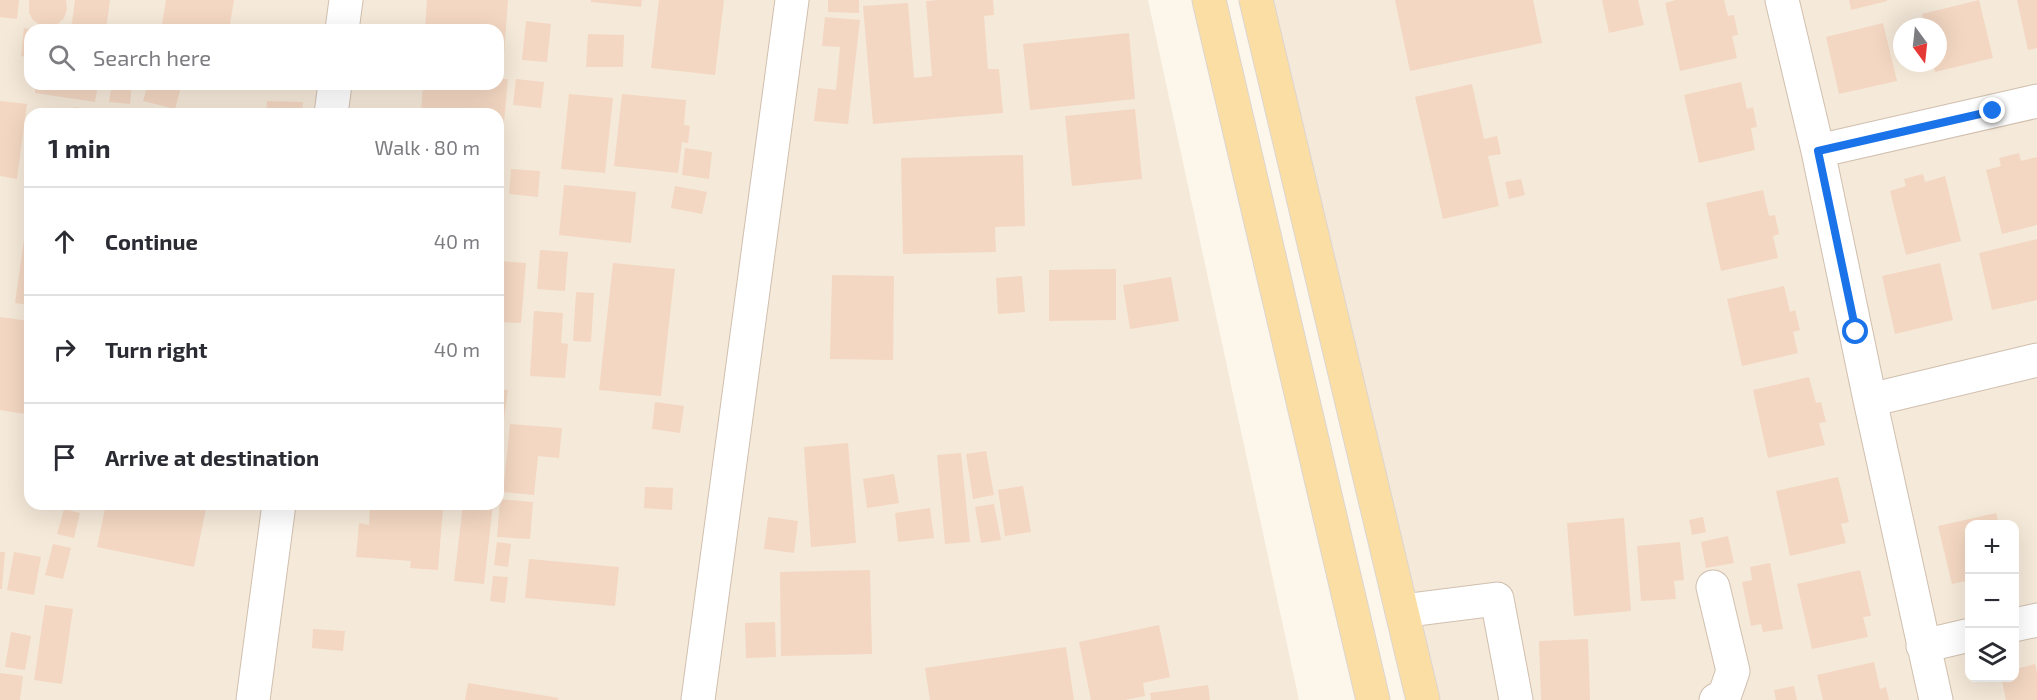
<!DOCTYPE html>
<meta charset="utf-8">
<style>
body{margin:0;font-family:"Exo 2",sans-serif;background:#f7f7f7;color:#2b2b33}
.controls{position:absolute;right:18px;bottom:18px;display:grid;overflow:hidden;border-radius:12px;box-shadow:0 6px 24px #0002}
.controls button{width:54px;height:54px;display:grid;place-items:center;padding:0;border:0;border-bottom:2px solid #e1e1e2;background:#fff;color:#2b2b33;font:30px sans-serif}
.compass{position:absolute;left:1893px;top:18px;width:54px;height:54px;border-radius:50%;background:#fff;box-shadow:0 6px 24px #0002;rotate:165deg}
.stop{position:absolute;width:18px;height:18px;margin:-14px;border:4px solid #1a73e8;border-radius:50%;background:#fff}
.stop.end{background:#1a73e8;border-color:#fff;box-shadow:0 2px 6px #0008}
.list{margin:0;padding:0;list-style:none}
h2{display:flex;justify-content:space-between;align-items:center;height:78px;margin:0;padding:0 24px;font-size:26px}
h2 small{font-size:20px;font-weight:400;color:#7c7c81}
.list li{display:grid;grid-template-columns:39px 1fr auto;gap:18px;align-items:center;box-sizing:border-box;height:108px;padding:0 24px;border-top:2px solid #e1e1e2}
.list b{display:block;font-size:22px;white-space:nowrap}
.list em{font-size:20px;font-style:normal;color:#7c7c81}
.icon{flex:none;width:33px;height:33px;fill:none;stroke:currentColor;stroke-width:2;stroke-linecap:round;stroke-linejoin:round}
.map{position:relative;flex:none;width:2037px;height:700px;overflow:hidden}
.search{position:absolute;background:#fff;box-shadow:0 6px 24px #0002;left:24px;top:24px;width:480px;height:66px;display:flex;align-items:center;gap:15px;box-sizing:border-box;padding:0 21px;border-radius:18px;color:#7c7c81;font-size:22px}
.panel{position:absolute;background:#fff;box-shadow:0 6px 24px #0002;left:24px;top:108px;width:480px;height:402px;border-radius:18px}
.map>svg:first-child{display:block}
.residential{fill:#f5e9d9;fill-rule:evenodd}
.building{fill:#f3d7c2}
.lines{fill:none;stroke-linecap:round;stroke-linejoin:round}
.minor-casing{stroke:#d0bfaf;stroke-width:35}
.primary-casing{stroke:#dcd5d1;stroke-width:35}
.minor{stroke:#fff;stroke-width:33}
.primary{stroke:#fbdea4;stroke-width:33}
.route{stroke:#1a73e8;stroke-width:8}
</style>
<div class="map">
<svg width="2037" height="700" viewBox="0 0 2037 700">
<rect width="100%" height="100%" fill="#fdf7eb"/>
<!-- residential -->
<path class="residential" d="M0 0H1148L1299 700H0ZM30 30H498V84H30ZM30 114H498V504H30Z
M1249 0H2037V700H1408ZM1902 27H1938V63H1902ZM1970 524H2014V678H1970Z"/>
<!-- building -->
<path class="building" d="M0 0H19L17 19 0 17Z
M29 0H66L67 9 64 18 58 24 49 27 41 26 33 20 29 13Z
M75 0H110L106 30H71Z
M166 0H234L229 30H161Z
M427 0H508L503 68 498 67V30H425Z
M591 0H642L641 7 591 2Z
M659 0H724L715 75 651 68Z
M828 0H859V13L828 12Z
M940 0H993L994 15 984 16 988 69H999L1003 113 873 124 863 6 908 3 914 78 932 76 926 1Z
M1395 0H1533L1542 43 1410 71Z
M1602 0H1638L1644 25 1609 33Z
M1676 0H1724L1728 16 1734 15 1738 35 1732 36 1737 58 1680 71 1665 3Z
M1849 0H1887V1L1851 10Z
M1979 0 1993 58 1935 72 1933 63H1938V27H1925L1922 14Z
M2017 0H2037V48L2028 50Z
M825 17 860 20 848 124 814 121 818 88 836 90 840 47 822 46Z
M526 21 551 24 547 62 522 60Z
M1883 23 1897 81 1839 94 1826 37Z
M24 28 30 29V58L21 56Z
M1129 33 1135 99 1030 110 1023 44Z
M588 34 624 35 623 67H586Z
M498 79H508L502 144 498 143V114H421L423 84H498Z
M516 79 544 82 541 108 513 105Z
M1741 82 1747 109 1753 107 1757 127 1751 128 1755 150 1699 163 1684 95Z
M36 84H98L95 102 35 93Z
M112 84H132L130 104 109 102Z
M148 84H182L175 109 143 101Z
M1472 84 1484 139 1497 136 1501 154 1488 156 1499 206 1443 219 1415 97Z
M569 94 613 98 605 173 561 169Z
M622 94 686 100 684 125 690 126 688 143 682 142 678 173 614 166Z
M0 101 27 104 17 179 0 176Z
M267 101 303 102 302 114H266Z
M74 107 100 110 99 114H73Z
M1135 109 1142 179 1072 186 1065 116Z
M685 148 712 152 709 179 682 175Z
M2019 153 2021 161 2037 157V225L2002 234 1986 170 2001 166 1999 158Z
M1023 155 1025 226 995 227 996 252 903 254 901 158Z
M511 169 540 171 538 197 509 194Z
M498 174H502L500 208H498Z
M1923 174 1925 182 1945 176 1961 241 1906 255 1890 191 1906 186 1904 179Z
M1521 179 1525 195 1509 199 1505 182Z
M564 185 636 192 631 243 559 235Z
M675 186 707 192 702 214 671 208Z
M1763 190 1769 216 1775 215 1779 234 1773 236 1778 258 1721 271 1706 203Z
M27 218 30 219V305L15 303Z
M2037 239V300L1992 310 1979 253Z
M540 250 568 252 565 291 537 289Z
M498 261 526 263 521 323 498 322Z
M613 263 675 269 661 396 599 390Z
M1940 263 1953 320 1895 334 1882 276Z
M1116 269V320L1049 321V270Z
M832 275 894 276 893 360 830 359Z
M1022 276 1025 312 998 314 996 278Z
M1171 277 1179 321 1130 329 1123 285Z
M1784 286 1790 312 1795 310 1800 330 1793 332 1798 353 1742 366 1727 299Z
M576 292 594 293 591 342 573 341Z
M534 311 563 313 561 343 568 344 565 378 530 376Z
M0 317 30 321V378L25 414 0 410Z
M1809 377 1816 403 1821 402 1826 422 1819 423 1825 445 1768 458 1753 390Z
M498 389 508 390 504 419 498 418Z
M655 402 684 406 680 433 652 429Z
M510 424 562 428 559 458 538 456 534 495 503 492Z
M848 443 856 543 811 547 804 447Z
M986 451 994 495 973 499 966 454Z
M961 453 970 542 945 544 937 455Z
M894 474 899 503 867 508 863 479Z
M1838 477 1849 522 1841 524 1846 543 1790 556 1776 491Z
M1023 486 1031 532 1005 536 998 490Z
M645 487 673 488 672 510 644 508Z
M500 499 533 502 530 539 497 537Z
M106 504H207L194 567 97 547Z
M370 504H437L436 507 443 508 438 570 410 568 411 561 356 557 359 523 369 525Z
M463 504H493L484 584 454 581Z
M994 504 1001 540 981 543 975 507Z
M930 508 934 538 898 542 895 513Z
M64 509 80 513 74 538 57 534Z
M1996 513 1999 524H1970V580L1952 584 1938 526Z
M768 517 798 521 794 553 764 549Z
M1703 517 1706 532 1692 535 1689 520Z
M1624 518 1631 611 1574 616 1567 523Z
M1728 536 1734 563 1706 568 1701 542Z
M497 542 511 544 508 567 494 565Z
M1680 542 1684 580 1674 581 1676 599 1641 601 1637 546Z
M53 544 71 548 63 579 45 575Z
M0 552H5L2 589H0Z
M14 552 41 557 34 595 7 590Z
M529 559 619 567 615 606 525 598Z
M1770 563 1783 629 1763 632 1761 624 1751 626 1742 582 1752 580 1750 567Z
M870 570 872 654 781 656 780 572Z
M1860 570 1871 616 1863 617 1868 637 1812 649 1797 584Z
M493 576 508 577 505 603 490 601Z
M45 605 73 609 62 684 34 680Z
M775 622 776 657 746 658 745 623Z
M1159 625 1170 677 1143 683 1145 696 1125 700H1091L1079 642Z
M313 629 345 631 343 651 312 648Z
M11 632 31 636 25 670 5 667Z
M1588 639 1590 700H1541L1539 641Z
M1066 647 1074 700H930L925 668Z
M1874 662 1880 689 1886 687 1889 700H1823L1817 675Z
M2035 664 2037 672V700H2006L2002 681 2018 677 2016 669Z
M0 673 23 676 20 700H0Z
M468 683 559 698 558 700H465Z
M1208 685 1210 700H1151L1150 693Z
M1794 686 1797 700H1776L1774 690Z"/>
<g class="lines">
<defs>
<path id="minor" d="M1782 0 1818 151 1870 400 1936 700
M342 30 346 0
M331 114 335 84
M1818 151 2037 101
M1870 400 2037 360
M1713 587 1733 671 1724 697 1716 700
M1402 611 1497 599 1516 700
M2014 625 2037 620
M1923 646 1970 635
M253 700 279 504
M698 700 792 0"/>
<path id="primary" d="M1209 0 1373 700
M1256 0 1423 700"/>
</defs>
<!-- minor casing -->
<use href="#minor" class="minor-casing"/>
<!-- primary casing -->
<use href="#primary" class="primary-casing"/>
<!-- minor -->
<use href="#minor" class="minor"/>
<!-- primary -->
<use href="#primary" class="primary"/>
</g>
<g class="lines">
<!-- route -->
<path class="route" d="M1856 332 1818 151 1993 111"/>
</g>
</svg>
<div class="controls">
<button>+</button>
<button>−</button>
<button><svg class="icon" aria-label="layers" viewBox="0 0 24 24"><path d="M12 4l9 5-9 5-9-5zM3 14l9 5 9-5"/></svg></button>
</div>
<svg class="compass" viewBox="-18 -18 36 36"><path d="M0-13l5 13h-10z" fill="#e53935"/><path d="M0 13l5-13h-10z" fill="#7c7c81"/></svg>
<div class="stop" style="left:1856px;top:332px"></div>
<div class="stop end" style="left:1993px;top:111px"></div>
<div class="search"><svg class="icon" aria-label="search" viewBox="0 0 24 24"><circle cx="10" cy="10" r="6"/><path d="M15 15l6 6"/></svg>Search here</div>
<section class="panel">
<h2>1 min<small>Walk · 80 m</small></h2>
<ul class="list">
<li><svg class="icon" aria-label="ahead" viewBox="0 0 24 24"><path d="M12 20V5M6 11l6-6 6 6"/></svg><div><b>Continue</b></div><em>40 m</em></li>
<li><svg class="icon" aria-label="right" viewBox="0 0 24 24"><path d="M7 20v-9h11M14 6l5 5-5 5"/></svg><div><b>Turn right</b></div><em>40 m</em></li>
<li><svg class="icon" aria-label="arrive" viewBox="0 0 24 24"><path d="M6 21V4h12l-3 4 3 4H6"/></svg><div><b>Arrive at destination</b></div></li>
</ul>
</section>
</div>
